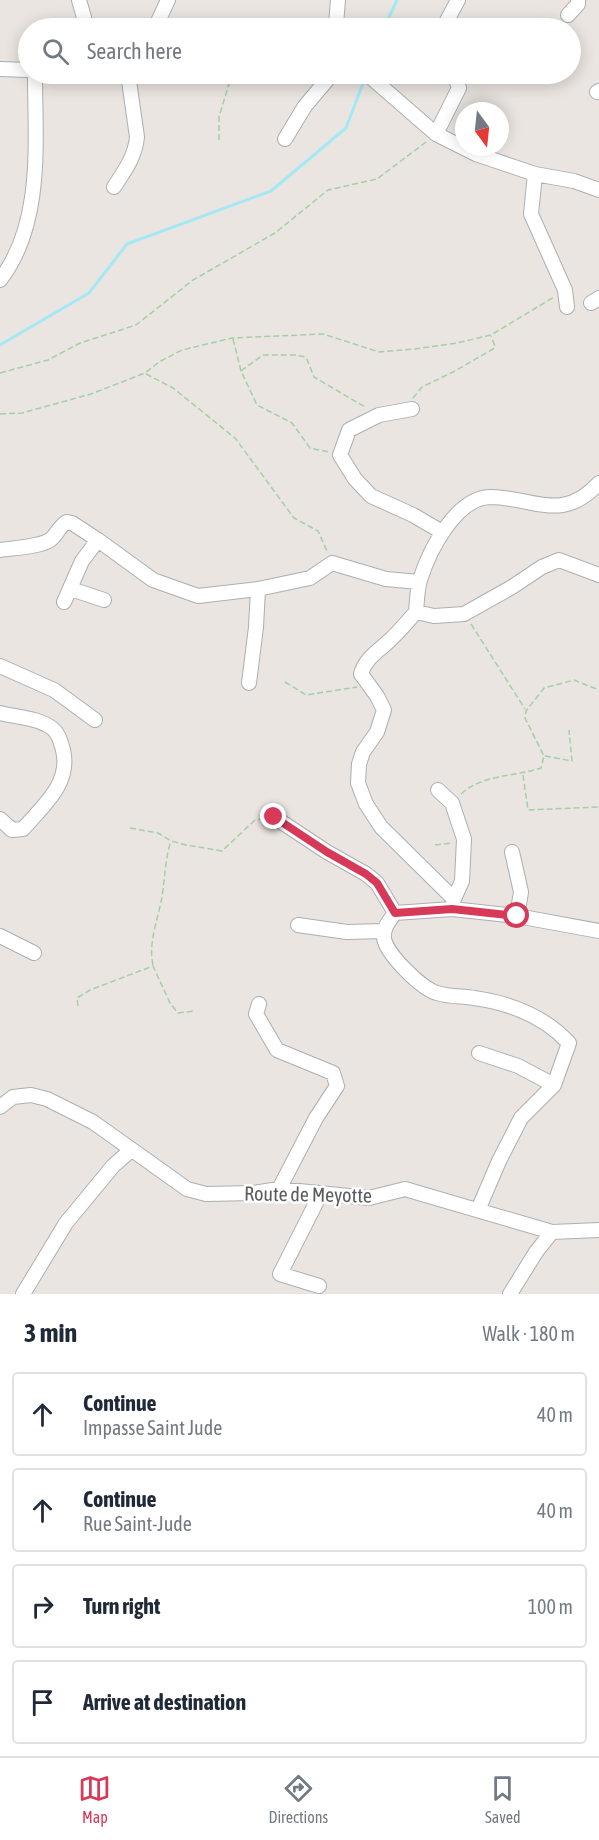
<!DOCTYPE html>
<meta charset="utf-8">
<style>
body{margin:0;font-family:"Asap Condensed",sans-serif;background:#f2f2f3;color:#1f2937}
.compass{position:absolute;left:455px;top:102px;width:54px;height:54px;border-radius:50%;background:#fff;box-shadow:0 3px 15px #0003;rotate:165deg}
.stop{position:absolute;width:18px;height:18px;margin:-14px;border:4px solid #d63a58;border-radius:50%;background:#fff}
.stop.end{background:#d63a58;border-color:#fff;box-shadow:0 2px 6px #0008}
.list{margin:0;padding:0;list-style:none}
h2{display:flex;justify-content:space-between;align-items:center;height:78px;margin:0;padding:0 24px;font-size:26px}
h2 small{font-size:20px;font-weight:400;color:#747a83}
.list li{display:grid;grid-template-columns:39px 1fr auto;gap:18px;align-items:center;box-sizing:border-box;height:84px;margin:0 12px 12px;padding:0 12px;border:2px solid #e0e1e3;border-radius:6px}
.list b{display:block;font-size:22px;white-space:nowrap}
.list p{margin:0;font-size:20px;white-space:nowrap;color:#747a83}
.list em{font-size:20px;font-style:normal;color:#747a83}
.icon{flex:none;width:33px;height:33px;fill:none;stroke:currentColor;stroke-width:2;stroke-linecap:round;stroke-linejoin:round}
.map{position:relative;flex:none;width:599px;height:1294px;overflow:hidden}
.search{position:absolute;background:#fff;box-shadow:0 3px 15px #0003;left:18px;right:18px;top:18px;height:66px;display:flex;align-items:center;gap:15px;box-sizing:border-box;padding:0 21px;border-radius:33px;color:#747a83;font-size:22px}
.sheet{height:462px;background:#fff}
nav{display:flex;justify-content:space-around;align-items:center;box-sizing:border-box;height:84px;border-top:2px solid #e0e1e3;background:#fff;font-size:16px;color:#747a83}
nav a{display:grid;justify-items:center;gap:3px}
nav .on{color:#d63a58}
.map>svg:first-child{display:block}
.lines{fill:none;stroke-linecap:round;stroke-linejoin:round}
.stream{stroke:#a5e8f5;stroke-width:3}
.minor-casing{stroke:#acafb1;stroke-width:16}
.path{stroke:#a3d0a3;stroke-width:1.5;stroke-dasharray:6 3;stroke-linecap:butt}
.minor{stroke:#fff;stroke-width:14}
.route{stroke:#d63a58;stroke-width:8}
.labels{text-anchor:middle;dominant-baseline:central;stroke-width:5;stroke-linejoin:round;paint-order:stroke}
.street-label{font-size:20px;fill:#595d5f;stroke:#fff}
</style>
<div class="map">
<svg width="599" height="1294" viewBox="0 0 599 1294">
<rect width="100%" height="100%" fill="#eae5e0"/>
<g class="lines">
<!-- stream -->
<path class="stream" d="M384 28 397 0
M0 345 89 293 127 244 271 191 346 128 365 78"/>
<defs>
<path id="minor" d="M79 0 87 28
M338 0 336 24 339 28
M568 15 578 4V0
M155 28 168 0
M443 28 458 0
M0 69 28 70
M367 74 436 134 476 154 535 174 574 181 599 190
M597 92 599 91
M436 134 459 88 454 74
M285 139 305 106 332 74
M535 174 531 214 565 290 567 307
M114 187C125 170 135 157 137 137L128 74
M0 280C44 223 35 141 35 74
M591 303 599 298
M412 409 379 415 349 430 340 455 355 479 371 496 413 515 442 532
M0 550C13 548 39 547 50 540 57 535 59 526 67 522L72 523 98 540 153 580 198 596 258 589
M71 589 104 600
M64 602 82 561 98 540
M416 612C417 602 417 590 420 580 429 551 456 497 491 497 536 498 562 523 599 483
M0 666 54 690 95 720
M249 683 256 627 258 589 310 578 332 563 386 579 419 582
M0 713C16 717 40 718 53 729 59 734 61 743 63 750 71 783 44 805 23 829L12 830 0 819
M438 790 452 803 464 839 462 881 454 899
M274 817 327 852 366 874 377 883 395 913
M512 852 521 892 517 916
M452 909 517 916 599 931
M298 925 347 932 384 931
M0 936 34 953
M259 1004 256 1014 277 1050 333 1073 337 1086 316 1118 279 1189
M479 1053 518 1066 554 1085
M0 1107 13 1097 31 1095 47 1099 93 1122 187 1189 206 1194 253 1193 279 1189 369 1198 405 1189 552 1232 599 1230
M478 1210 499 1161 521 1118 554 1085 569 1043C544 1016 510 1003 474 998 463 996 449 997 437 993 422 989 386 954 384 938 383 928 389 921 395 913L452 909 454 899 381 827 366 804 358 783 359 764 363 752 377 732 384 710 377 696 361 674C365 659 377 652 389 641 399 632 407 622 416 612L434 616 464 614 512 587 542 567 559 560 599 575
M319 1286 280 1274 321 1193
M23 1294 66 1223 113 1166 131 1150
M510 1294 536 1252 552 1232"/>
</defs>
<!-- minor casing -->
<use href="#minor" class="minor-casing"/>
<!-- path -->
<path class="path" d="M219 140V117L232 74
M233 339 241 371 257 405 292 423 310 448 329 452
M241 371 263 355H295L306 357 314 377 365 407
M0 373 48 360 80 343 136 325 193 280 275 233 328 190 377 179 426 142
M146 374 173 388 235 438 294 518 318 531 327 551
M413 398 422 387 453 372 493 349 495 346 491 336
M0 414 22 413 91 394 145 373 159 362 182 350 232 338 323 334 379 352 415 349 457 343 491 335 554 297
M471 624 525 709
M285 682 306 695 357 687
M545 756 572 761 569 730
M523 775 528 810 599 807
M461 794C483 774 514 777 541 768L544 756 525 718 526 711 544 688 574 680 599 690
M130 828 158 833 171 841 186 845 222 851 255 820 263 819
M435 845 452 843
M153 965C148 943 158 919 162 897 165 878 165 859 171 841
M78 1006 77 998 90 990 153 966 170 1003 178 1013 195 1011"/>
<!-- minor -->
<use href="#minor" class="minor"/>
</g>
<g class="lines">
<!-- route -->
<path class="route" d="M274 817 327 852 366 874 377 883 395 913 452 909 517 916"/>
</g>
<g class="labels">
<!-- street labels -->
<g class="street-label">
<text transform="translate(308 1194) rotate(1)">Route de Meyotte</text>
</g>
</g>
</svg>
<svg class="compass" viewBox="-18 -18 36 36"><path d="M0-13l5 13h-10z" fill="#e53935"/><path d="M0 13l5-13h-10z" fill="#747a83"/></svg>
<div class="stop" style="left:517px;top:916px"></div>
<div class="stop end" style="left:274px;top:817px"></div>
<div class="search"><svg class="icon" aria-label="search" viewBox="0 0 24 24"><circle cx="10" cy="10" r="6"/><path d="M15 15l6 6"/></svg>Search here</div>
</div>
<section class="sheet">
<h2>3 min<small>Walk · 180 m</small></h2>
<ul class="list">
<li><svg class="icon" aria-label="ahead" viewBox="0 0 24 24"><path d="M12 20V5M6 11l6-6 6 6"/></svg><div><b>Continue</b><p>Impasse Saint Jude</p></div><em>40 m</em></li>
<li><svg class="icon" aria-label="ahead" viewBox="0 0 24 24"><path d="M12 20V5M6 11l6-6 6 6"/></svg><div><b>Continue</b><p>Rue Saint-Jude</p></div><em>40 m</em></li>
<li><svg class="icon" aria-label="right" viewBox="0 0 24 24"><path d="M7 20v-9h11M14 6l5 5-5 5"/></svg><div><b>Turn right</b></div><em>100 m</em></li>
<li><svg class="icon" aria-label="arrive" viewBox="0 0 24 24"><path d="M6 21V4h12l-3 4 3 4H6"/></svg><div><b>Arrive at destination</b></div></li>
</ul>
</section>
<nav>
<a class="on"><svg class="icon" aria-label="map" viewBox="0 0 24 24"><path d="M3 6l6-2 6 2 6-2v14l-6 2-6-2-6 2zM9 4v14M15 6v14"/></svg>Map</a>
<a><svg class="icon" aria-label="directions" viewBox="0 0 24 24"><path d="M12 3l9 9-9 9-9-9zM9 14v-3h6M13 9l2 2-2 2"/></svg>Directions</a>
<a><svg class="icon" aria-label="saved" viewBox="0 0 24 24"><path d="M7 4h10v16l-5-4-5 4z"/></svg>Saved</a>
</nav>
